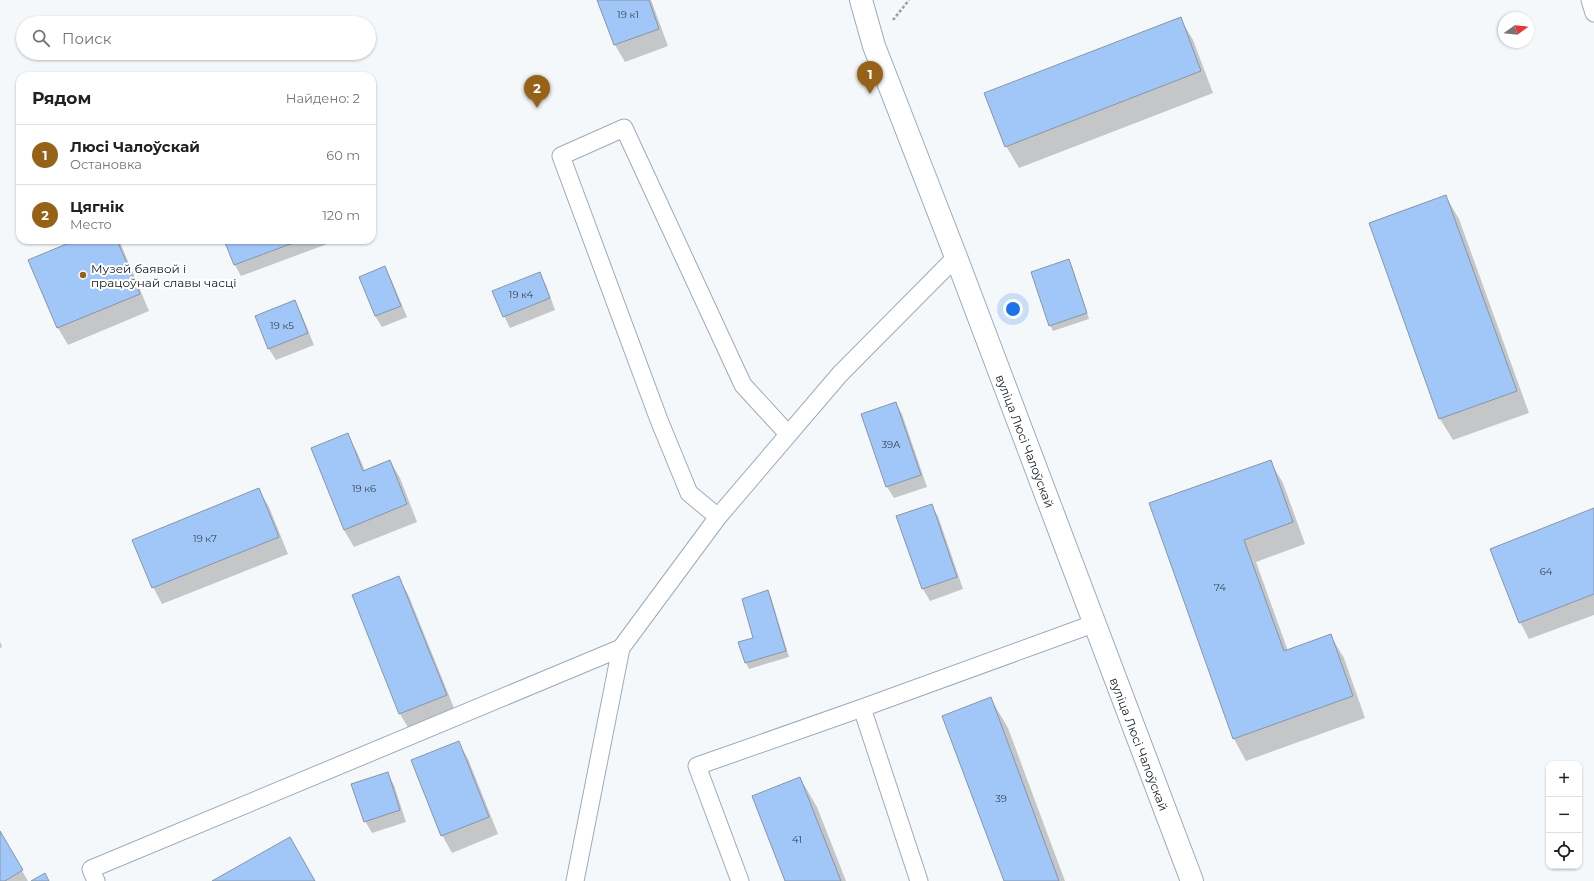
<!DOCTYPE html>
<html lang="ru">
<meta charset="utf-8">
<style>
body{margin:0;font-family:Montserrat,sans-serif;background:#f6f6f6;color:#202124}
.controls{position:absolute;right:12px;bottom:12px;display:grid;overflow:hidden;border-radius:8px;box-shadow:0 1px 3px #0004}
.controls button{width:36px;height:36px;display:grid;place-items:center;padding:0;border:0;border-bottom:1px solid #e0e0e0;background:#fff;color:#202124;font:20px sans-serif}
.compass{position:absolute;left:1498px;top:12px;width:36px;height:36px;border-radius:50%;background:#fff;box-shadow:0 1px 3px #0004;rotate:75deg}
.you{position:absolute;left:1013px;top:309px;width:14px;height:14px;margin:-10px;border:3px solid #fff;border-radius:50%;background:#1a73e8;box-shadow:0 0 0 6px #1a73e833}
.badge{display:grid;place-items:center;width:26px;height:26px;border-radius:50%;background:#966217;color:#fff;font-size:13px;font-weight:700}
.pin{position:absolute;translate:-50% -33px;filter:drop-shadow(0 1px 2px #0008)}
.pin::after{content:'';position:absolute;top:21px;width:14px;height:12px;background:inherit;clip-path:polygon(0 0,100% 0,50% 100%)}
.list{margin:0;padding:0;list-style:none}
h2{display:flex;justify-content:space-between;align-items:center;height:52px;margin:0;padding:0 16px;font-size:17px}
h2 small{font-size:13px;font-weight:400;color:#757577}
.list li{display:grid;grid-template-columns:26px 1fr auto;gap:12px;align-items:center;box-sizing:border-box;height:60px;padding:0 16px;border-top:1px solid #e0e0e0}
.list b{display:block;font-size:15px;white-space:nowrap}
.list p{margin:0;font-size:13px;white-space:nowrap;color:#757577}
.list em{font-size:13px;font-style:normal;color:#757577}
.icon{flex:none;width:22px;height:22px;fill:none;stroke:currentColor;stroke-width:2;stroke-linecap:round;stroke-linejoin:round}
.map{position:relative;flex:none;width:1594px;height:881px;overflow:hidden}
.search{position:absolute;background:#fff;box-shadow:0 1px 3px #0004;left:16px;top:16px;width:360px;height:44px;display:flex;align-items:center;gap:10px;box-sizing:border-box;padding:0 14px;border-radius:22px;color:#757577;font-size:15px}
.panel{position:absolute;background:#fff;box-shadow:0 1px 3px #0004;left:16px;top:72px;width:360px;height:172px;border-radius:12px}
.map>svg:first-child{display:block}
.shadow{fill:#0003}
.building{fill:#a0c7f8;stroke:#8895a6}
.lines{fill:none;stroke-linecap:round;stroke-linejoin:round}
.service-casing{stroke:#9caabb;stroke-width:19}
.tertiary-casing{stroke:#9caabb;stroke-width:24}
.path{stroke:#9b9fa3;stroke-width:2.5;stroke-dasharray:3 2;stroke-linecap:butt}
.service{stroke:#fff;stroke-width:17}
.tertiary{stroke:#fff;stroke-width:22}
.poi-dot{fill:#966217;stroke:#fff;stroke-width:1.5}
.labels{text-anchor:middle;dominant-baseline:central;stroke-width:4;stroke-linejoin:round;paint-order:stroke}
.number-label{font-size:10px;fill:#364454}
.poi-label{font-size:12px;fill:#12181e;stroke:#fff;text-anchor:start}
.street-label{font-size:12px;fill:#12181e;stroke:#fff}
</style>
<div class="map">
<svg width="1594" height="881" viewBox="0 0 1594 881">
<rect width="100%" height="100%" fill="#f5f8fb"/>
<!-- shadow -->
<path class="shadow" d="M598 0H651L668 46 625 62 615 45Z
M1180 18 1193 40 1213 93 1019 168 1006 146Z
M1446 197 1459 219 1529 413 1453 440 1440 419Z
M79 240H119L149 311 68 345 58 328 30 260Z
M225 240H338L241 276 235 265Z
M1068 261 1072 266 1089 319 1053 331 1050 325Z
M385 268 391 279 407 317 382 327 375 316Z
M539 273 546 285 555 310 510 328 504 316Z
M295 302 301 313 314 345 276 360 269 349 256 317Z
M896 403 902 414 927 487 894 498 887 487 862 414Z
M347 434 357 452 365 471 390 461 400 478 417 522 354 547 344 530Z
M1270 461 1283 483 1305 544 1256 562 1288 651 1331 636 1344 658 1365 718 1246 761 1234 739 1150 504Z
M259 490 269 507 288 554 162 604 153 587Z
M931 505 938 516 963 589 930 601 923 589 898 516Z
M1594 509V615L1529 639 1520 622Z
M398 577 408 594 456 713 410 731 400 714 353 595Z
M768 592 771 597 789 657 749 669 746 663 740 643 754 638Z
M0 641 2 647 0 648Z
M991 699 1008 728 1065 881H1005Z
M458 742 468 759 498 834 452 853 442 835Z
M387 773 394 785 406 822 372 833 365 821Z
M800 778 817 807 846 881H786Z
M0 833 28 881H0Z"/>
<!-- building -->
<path class="building" d="M597 0H649L659 29 614 45Z
M1181 17 1201 71 1005 147 984 93Z
M1446 195 1517 391 1439 419 1369 223Z
M76 240H117L140 294 57 328 28 260Z
M224 240H301L234 265Z
M1069 259 1087 313 1049 326 1031 272Z
M385 266 401 306 375 316 359 277Z
M540 272 550 298 503 317 492 291Z
M295 300 308 333 268 349 255 316Z
M896 402 921 475 886 487 861 414Z
M348 433 363 471 390 460 407 504 344 530 311 448Z
M1271 460 1293 522 1244 540 1284 651 1331 634 1353 696 1233 739 1149 503Z
M259 488 279 537 152 588 132 540Z
M932 504 957 577 922 589 896 516Z
M1594 508V594L1519 623 1490 549Z
M399 576 447 695 399 714 352 595Z
M768 590 786 651 745 663 738 642 753 638 742 599Z
M991 697 1059 881H1004L942 716Z
M459 741 489 817 441 836 411 760Z
M388 772 400 810 364 822 351 784Z
M800 777 841 881H785L752 796Z
M0 831 23 870 5 881H0Z
M290 837 315 881H212Z
M45 873 49 881H31Z"/>
<g class="lines">
<defs>
<path id="service" d="M1590 0 1594 13
M718 517 689 493 659 420 561 156 624 128 743 385 788 434
M862 708 919 881
M96 881 91 869 621 648
M575 881 621 648 718 517 840 374 956 257
M740 881 697 766 862 708 1093 624"/>
<path id="tertiary" d="M861 0 874 46 956 257 1192 881"/>
</defs>
<!-- service casing -->
<use href="#service" class="service-casing"/>
<!-- tertiary casing -->
<use href="#tertiary" class="tertiary-casing"/>
<!-- path -->
<path class="path" d="M893 20 909 0"/>
<!-- service -->
<use href="#service" class="service"/>
<!-- tertiary -->
<use href="#tertiary" class="tertiary"/>
</g>
<!-- markers -->
<circle class="poi-dot" cx="83" cy="275" r="4"/>
<g class="labels">
<!-- number labels -->
<g class="number-label">
<text x="628" y="14">19 к1</text>
<text x="521" y="294">19 к4</text>
<text x="282" y="325">19 к5</text>
<text x="891" y="444">39А</text>
<text x="364" y="488">19 к6</text>
<text x="205" y="538">19 к7</text>
<text x="1546" y="571">64</text>
<text x="1220" y="587">74</text>
<text x="1001" y="798">39</text>
<text x="797" y="839">41</text>
</g>
<!-- poi labels -->
<g class="poi-label">
<text x="91" y="268">Музей баявой і<tspan x="91" dy="14">працоўнай славы часці</tspan></text>
</g>
<!-- street labels -->
<g class="street-label">
<text transform="translate(1025 441) rotate(69)">вуліца Люсі Чалоўскай</text>
<text transform="translate(1139 744) rotate(69)">вуліца Люсі Чалоўскай</text>
</g>
</g>
</svg>
<div class="controls">
<button>+</button>
<button>−</button>
<button><svg class="icon" aria-label="locate" viewBox="0 0 24 24"><circle cx="12" cy="12" r="6"/><path d="M12 2v4M12 18v4M2 12h4M18 12h4"/></svg></button>
</div>
<svg class="compass" viewBox="-18 -18 36 36"><path d="M0-13l5 13h-10z" fill="#e53935"/><path d="M0 13l5-13h-10z" fill="#757577"/></svg>
<div class="you"></div>
<div class="pin badge" style="left:870px;top:94px">1</div>
<div class="pin badge" style="left:537px;top:108px">2</div>
<div class="search"><svg class="icon" aria-label="search" viewBox="0 0 24 24"><circle cx="10" cy="10" r="6"/><path d="M15 15l6 6"/></svg>Поиск</div>
<section class="panel">
<h2>Рядом<small>Найдено: 2</small></h2>
<ul class="list">
<li><span class="badge">1</span><div><b>Люсі Чалоўскай</b><p>Остановка</p></div><em>60 m</em></li>
<li><span class="badge">2</span><div><b>Цягнік</b><p>Место</p></div><em>120 m</em></li>
</ul>
</section>
</div>
